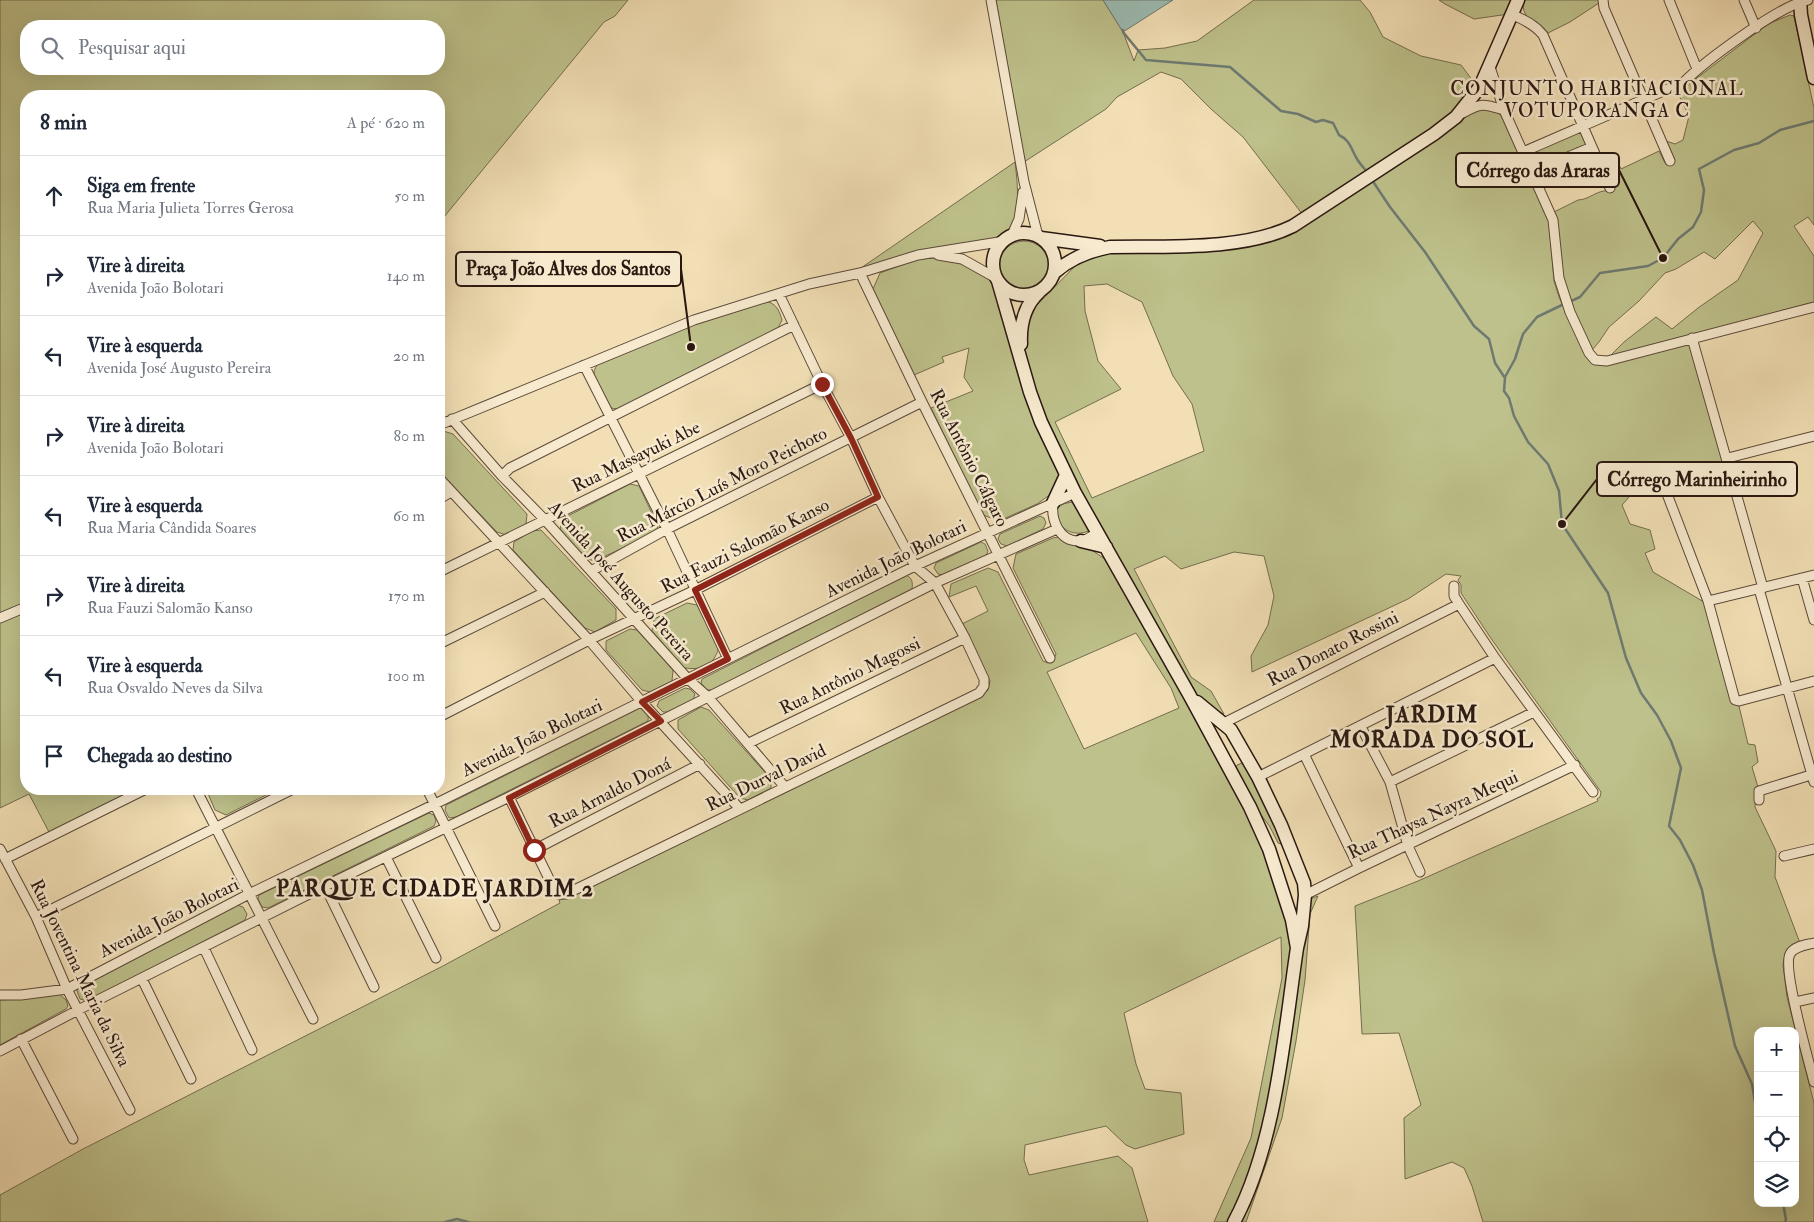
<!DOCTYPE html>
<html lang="pt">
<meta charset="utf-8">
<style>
body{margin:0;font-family:"IM FELL Double Pica",serif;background:#f6f6f7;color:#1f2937}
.controls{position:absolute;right:15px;bottom:15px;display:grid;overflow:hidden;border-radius:10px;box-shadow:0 5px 20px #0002}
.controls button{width:45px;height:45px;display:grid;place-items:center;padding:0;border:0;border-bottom:1px solid #e0e1e3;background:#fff;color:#1f2937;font:25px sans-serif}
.stop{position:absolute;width:15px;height:15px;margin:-11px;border:4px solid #8f2418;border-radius:50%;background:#fff}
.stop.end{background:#8f2418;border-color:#fff;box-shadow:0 1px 5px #0008}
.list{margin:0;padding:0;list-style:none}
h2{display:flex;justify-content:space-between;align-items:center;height:65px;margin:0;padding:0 20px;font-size:21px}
h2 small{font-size:16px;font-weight:400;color:#747a83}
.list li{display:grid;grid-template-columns:32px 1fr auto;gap:15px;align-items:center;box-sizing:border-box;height:80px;padding:0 20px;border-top:1px solid #e0e1e3}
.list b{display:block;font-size:19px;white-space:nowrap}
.list p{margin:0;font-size:16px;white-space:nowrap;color:#747a83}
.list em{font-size:16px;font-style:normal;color:#747a83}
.icon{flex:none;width:28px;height:28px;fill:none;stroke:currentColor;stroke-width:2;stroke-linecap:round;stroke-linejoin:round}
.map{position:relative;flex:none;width:1814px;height:1222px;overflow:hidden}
.search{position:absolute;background:#fff;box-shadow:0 5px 20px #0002;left:20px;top:20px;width:425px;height:55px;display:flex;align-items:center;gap:12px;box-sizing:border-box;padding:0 18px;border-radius:20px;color:#747a83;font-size:19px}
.panel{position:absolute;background:#fff;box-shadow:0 5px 20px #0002;left:20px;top:90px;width:425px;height:705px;border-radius:20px}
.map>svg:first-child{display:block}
.green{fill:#bec18b;stroke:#746c4e;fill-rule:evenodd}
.water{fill:#9cbcb2;stroke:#6e7a71}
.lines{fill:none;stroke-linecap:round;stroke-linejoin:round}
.stream{stroke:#6e7a71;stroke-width:2.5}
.minor-casing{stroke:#5b4939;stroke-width:11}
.secondary-casing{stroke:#291710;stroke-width:15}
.minor{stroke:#f7eacf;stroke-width:9}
.secondary{stroke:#f7eacf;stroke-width:12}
.route{stroke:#8f2418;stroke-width:6}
.labels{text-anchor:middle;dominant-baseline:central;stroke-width:5;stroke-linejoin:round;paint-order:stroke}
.street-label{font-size:18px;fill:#291710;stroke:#f7eacf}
.neighbourhood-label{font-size:19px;letter-spacing:1px;fill:#291710;stroke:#f7eacf}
.district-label{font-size:22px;font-weight:bold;letter-spacing:1px;fill:#291710;stroke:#f7eacf}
.leader{fill:none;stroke:#291710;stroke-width:2}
.callout-dot{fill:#291710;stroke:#f7eacf;stroke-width:2}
.callout{fill:#f7eacf;stroke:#291710;stroke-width:2}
.callout-label{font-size:19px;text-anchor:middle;font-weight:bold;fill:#291710}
</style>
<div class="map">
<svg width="1814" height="1222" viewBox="0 0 1814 1222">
<rect width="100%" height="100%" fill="#f2dfb5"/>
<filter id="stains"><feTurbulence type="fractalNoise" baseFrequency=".004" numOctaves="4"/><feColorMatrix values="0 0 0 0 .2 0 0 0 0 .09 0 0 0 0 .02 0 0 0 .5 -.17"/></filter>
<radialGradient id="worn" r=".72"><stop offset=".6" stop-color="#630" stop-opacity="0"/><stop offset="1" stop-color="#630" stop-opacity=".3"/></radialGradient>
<!-- green -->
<path class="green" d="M0 0H628L615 16 604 22 439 223V96H26V603L0 615ZM26 26H439V69H26Z
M996 0H1103L1123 32 1134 61 1138 50 1165 48 1197 41 1254 0H1360L1370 12 1383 37 1421 56 1461 65 1476 85 1454 114 1303 215 1243 137 1211 109 1181 79 1161 72 1117 97 1106 109 1024 162Z
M1439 0H1514L1509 14 1474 19 1445 4Z
M1525 0H1599V3L1570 22 1546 34C1536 25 1518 15 1525 0Z
M1790 15 1794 16 1814 108V225L1808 217 1794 226 1814 256V302L1609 357 1624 342 1656 317 1672 329 1698 308 1738 280 1763 233 1753 221 1715 259 1704 252 1676 269 1665 273 1639 301 1609 327 1599 342 1592 350 1573 311 1562 275 1559 257 1557 219 1554 212 1578 200C1589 200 1598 189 1609 191L1614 188 1615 183 1604 158 1614 153 1621 169 1659 151 1665 163 1667 165 1673 162V157L1666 141 1675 144 1683 140 1689 116 1677 91 1685 87 1768 24Z
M1483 108 1492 110 1501 115 1549 222 1554 281 1559 297 1585 355 1594 363 1686 343 1691 346 1725 469 1667 483 1662 475 1637 477 1635 490 1622 505 1630 524 1650 530 1655 549 1645 553 1653 572 1704 602 1735 704 1739 706 1748 744 1755 745 1758 762 1752 767 1758 787 1756 790 1755 807 1776 851 1775 877 1800 943 1790 947 1785 954 1783 965 1787 997 1814 1103V1222H1483L1472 1186 1464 1168 1452 1162 1405 1179 1404 1118 1421 1105 1399 1033 1362 1034 1355 906 1418 881 1598 801 1597 799 1600 797 1601 792 1490 637 1461 593V585L1458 580 1461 576 1446 574 1408 599 1252 672 1251 656 1268 625 1274 596 1264 556 1234 552 1181 569 1165 556 1134 569 1191 677 1211 691 1224 714C1211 709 1202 702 1193 692L1110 547 1045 422 1025 361 1024 333 1036 306 1083 258 1096 254 1294 229 1357 192 1379 175 1471 112ZM1107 284 1142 302 1173 376 1192 404 1204 451 1092 498 1055 422 1121 389 1098 361 1085 311 1084 286ZM1758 1031H1795V1203H1758Z
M1580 132H1583L1587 142 1586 144 1538 165 1534 164 1529 155 1530 152Z
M1015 162C1017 179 1021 211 1011 226 1008 232 1002 236 996 239L917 253 861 268Z
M999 266a25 25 0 1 1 50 0a25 25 0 1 1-50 0Z
M941 258 962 264 994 282 1060 475 1051 494 1037 504 999 521 983 515 931 408 973 391 964 377 969 348 942 357 944 362 914 375 873 289 880 273 918 259Z
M769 302C778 306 779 311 782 320L778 328 627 405 617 409 611 408C606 400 595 382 594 374 594 369 596 366 599 363L696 324 763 303Z
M440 430 453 434 527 514 526 524 506 535 497 532 439 471V431Z
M630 484 639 486 658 526 656 532 595 561 584 558 560 530 562 519Z
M1075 501 1092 529C1068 544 1047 515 1060 506 1063 503 1070 503 1075 501Z
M1040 516 1044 518 1046 523 1043 529 1007 546 1001 544 998 539 1000 534Z
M541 530 616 609V620L595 632 585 628 513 550 514 542 532 531Z
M1058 537 1090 549 1108 561 1249 809 1294 938 1273 1085 1258 1156 1230 1222H1214L1251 1138 1282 978 1281 937 1124 1013 1136 1064 1145 1089 1181 1093 1184 1134 1135 1149 1126 1145 1106 1126 1025 1145 1024 1160 1029 1175 1118 1156 1132 1168 1148 1222H0V1195L83 1149 441 967 560 903 559 900 568 898 981 697 988 690 990 681 962 624 988 611 976 586 949 597 951 584 988 568 998 572 1043 661 1048 663 1053 661 1056 654 1013 568 1016 554 1053 538ZM1136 633 1171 688 1179 708 1084 749 1047 672Z
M981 542 985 544 988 551 986 556 942 575 938 574 934 568 936 563Z
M906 575C912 578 913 582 912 589L712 690H707L701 683 702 679Z
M687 603 697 605 719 648C712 667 704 670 684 668L652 631 654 619Z
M26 611V789H137L49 832 29 794 0 808V622Z
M630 629 637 630 673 670 672 681 650 692 642 690 606 650V641Z
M685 688 690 689 695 694 693 700 667 712H663L657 706 659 701Z
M701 707 709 710 771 779V788L748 800 740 798 678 729V720Z
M640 708C646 711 649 714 648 721L456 817 449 818 445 810 446 805Z
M1242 763 1254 780 1284 845 1278 843 1270 827 1254 805 1236 771 1237 765Z
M206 789H278L226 815 215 810Z
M429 813 434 815 436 821 434 826 268 908 262 907 258 899 259 895Z
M1318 896 1310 914 1305 980 1296 1041 1282 1118 1246 1222H1238L1253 1187 1310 899Z
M237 905 243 907 247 914 245 920 87 1001 80 999 77 991 78 987Z
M59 994 66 1000 68 1006 66 1009 0 1045V1000L22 999Z"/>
<!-- water -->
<path class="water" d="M1103 0H1173L1123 32Z"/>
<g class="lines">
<!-- stream -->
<path class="stream" d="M1123 30V32L1146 60 1230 67 1281 111 1298 114 1316 122 1323 120 1333 123 1339 135C1350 140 1351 149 1357 159 1360 164 1364 168 1368 173
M1372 180 1390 207 1425 252 1474 326 1489 339 1495 363 1505 378 1504 391 1509 398 1514 416 1528 442 1548 464 1559 491 1562 524 1608 593 1626 658 1641 693 1657 715 1671 741 1681 768 1669 826 1680 840 1693 865 1702 890 1714 953 1735 1046 1752 1084 1757 1115 1758 1145
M1569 302 1580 297 1600 273 1648 266 1663 258 1678 239 1693 227 1701 212 1704 190 1699 169 1734 150 1759 143 1780 130 1814 121
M1505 377 1515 359 1523 334 1537 317 1564 304
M1783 1203 1786 1220 1785 1222
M445 1222 457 1219 468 1222"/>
<defs>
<path id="minor" d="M991 0 1024 182 1038 236
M1603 0 1604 8 1670 161
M1669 0 1697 69
M1744 0 1756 28
M1513 15C1525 20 1535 25 1543 35L1610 188
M1490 67 1504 110 1553 220 1559 278 1570 312 1589 353 1595 360 1607 361 1814 307
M1463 113C1481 102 1485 104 1504 110
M1523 152 1684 82C1705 61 1780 5 1808 0
M1532 172 1592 147
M1011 237 1019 219 1023 192
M938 255 962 259 996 278
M860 273 922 402 1050 658
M1692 338 1763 588
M584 365 667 529 728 659
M452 419 502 476 545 520 688 679 708 697 784 786
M439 425 694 320 809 284 860 273 918 255 1005 241
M1728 458 1814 436
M502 476 510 468 794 325
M439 478 589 640 642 702 740 809
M1658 479 1664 486 1708 601 1735 700 1739 701 1814 681
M439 499 451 492
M1053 503C1051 520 1059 542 1080 541 1086 541 1093 535 1098 532
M591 571 667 529 922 402
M439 572 822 384
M1802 578 1814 620
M1454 586V596L1459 604 1495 658 1593 792
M1759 589 1814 782
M1708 601 1814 575
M0 618 26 607
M439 644 545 592
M439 717 589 640 695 590 878 497
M1222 724 1459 604
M1361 727 1390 782 1408 846 1420 872
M749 743 965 638
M1304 754 1359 868
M1258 777 1495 658
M1390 782 1534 712
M196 789 313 1019
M427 789 495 926
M509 797 554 889 559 894H566L979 693 984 686V679L965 638 935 583 915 566 878 497 851 438 822 384 779 294
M1759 800V791L1814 774
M0 849 36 917 67 989 130 1110
M534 850 700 764
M1784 856 1814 849
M386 857 436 958
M5 859 146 789
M325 886 374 987
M1305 895 1359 868 1575 765
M36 917 293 789
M1814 943C1806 945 1794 946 1790 954 1782 969 1809 1061 1814 1082
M204 948 252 1050
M142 979 191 1079
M0 995H21L67 989 249 894 435 804 915 566 1075 493
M1795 1002 1814 998
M21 1039 73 1139
M0 1051 78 1010 325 886 509 797 935 583 1057 529"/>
<path id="secondary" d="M1800 0 1801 15 1814 78
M993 264a31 31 0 1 1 62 0a31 31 0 1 1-62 0Z
M1041 238 1100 246
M1055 272C1071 258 1089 251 1110 247 1165 246 1243 251 1293 226L1434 134 1456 117 1480 87 1518 0
M998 281 1030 392 1041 422 1075 493 1190 696 1250 807 1269 849 1292 920 1297 948
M1021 344C1020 325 1024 306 1039 292
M1053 503 1066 475
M1081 541 1106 547
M1197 702 1231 730 1258 777 1281 825 1304 883 1305 895 1302 926 1297 948C1284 1035 1276 1144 1234 1222"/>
</defs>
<!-- minor casing -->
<use href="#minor" class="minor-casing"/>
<!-- secondary casing -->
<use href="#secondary" class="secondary-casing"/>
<!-- minor -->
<use href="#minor" class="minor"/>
<!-- secondary -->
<use href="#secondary" class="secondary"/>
</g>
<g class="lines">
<!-- route -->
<path class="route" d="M534 850 509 798 661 721 642 702 728 659 695 590 878 497 851 438 822 384"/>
</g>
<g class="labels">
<!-- street labels -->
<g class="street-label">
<text transform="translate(636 457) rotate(-26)">Rua Massayuki Abe</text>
<text transform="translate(969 458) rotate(63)">Rua Antônio Cálgaro</text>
<text transform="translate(722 485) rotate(-27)">Rua Márcio Luís Moro Peichoto</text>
<text transform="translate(745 546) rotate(-27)">Rua Fauzi Salomão Kanso</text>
<text transform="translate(896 559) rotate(-26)">Avenida João Bolotari</text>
<text transform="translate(621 581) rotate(48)">Avenida José Augusto Pereira</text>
<text transform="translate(1333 649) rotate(-27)">Rua Donato Rossini</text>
<text transform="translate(850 676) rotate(-26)">Rua Antônio Magossi</text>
<text transform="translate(532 738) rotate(-26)">Avenida João Bolotari</text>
<text transform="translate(766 778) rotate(-26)">Rua Durval David</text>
<text transform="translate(610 793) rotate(-27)">Rua Arnaldo Doná</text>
<text transform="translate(1433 815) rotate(-25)">Rua Thaysa Nayra Mequi</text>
<text transform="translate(169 918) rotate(-27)">Avenida João Bolotari</text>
<text transform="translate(80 973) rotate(64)">Rua Joventina Maria da Silva</text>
</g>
<!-- neighbourhood labels -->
<g class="neighbourhood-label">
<text x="1597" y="89">CONJUNTO HABITACIONAL<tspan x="1597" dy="22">VOTUPORANGA C</tspan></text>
</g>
<!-- district labels -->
<g class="district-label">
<text x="1432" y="715">JARDIM<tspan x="1432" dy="25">MORADA DO SOL</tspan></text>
<text x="435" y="889">PARQUE CIDADE JARDIM 2</text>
</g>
</g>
<!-- callouts -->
<path class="leader" d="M1663 258L1619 170M691 347L681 269M1562 524L1597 479"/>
<g class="callout-dot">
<circle cx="1663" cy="258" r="5"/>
<circle cx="691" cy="347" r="5"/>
<circle cx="1562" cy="524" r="5"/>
</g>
<g class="callout">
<rect x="1456" y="153" width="163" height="34" rx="5"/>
<rect x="456" y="252" width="225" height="34" rx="5"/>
<rect x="1597" y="462" width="200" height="34" rx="5"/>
</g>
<g class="callout-label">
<text x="1538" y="177">Córrego das Araras</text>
<text x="568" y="275">Praça João Alves dos Santos</text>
<text x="1697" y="486">Córrego Marinheirinho</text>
</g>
<rect width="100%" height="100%" filter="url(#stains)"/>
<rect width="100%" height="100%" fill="url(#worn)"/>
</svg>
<div class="controls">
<button>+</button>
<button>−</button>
<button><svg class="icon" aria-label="locate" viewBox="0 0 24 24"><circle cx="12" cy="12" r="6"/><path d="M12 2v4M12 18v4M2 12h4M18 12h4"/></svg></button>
<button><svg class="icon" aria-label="layers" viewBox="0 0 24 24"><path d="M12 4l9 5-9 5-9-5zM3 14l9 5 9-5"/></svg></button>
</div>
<div class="stop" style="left:534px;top:850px"></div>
<div class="stop end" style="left:822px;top:384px"></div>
<div class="search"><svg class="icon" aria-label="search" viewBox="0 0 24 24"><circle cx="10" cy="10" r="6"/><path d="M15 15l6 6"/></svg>Pesquisar aqui</div>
<section class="panel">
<h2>8 min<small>A pé · 620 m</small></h2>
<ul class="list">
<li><svg class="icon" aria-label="ahead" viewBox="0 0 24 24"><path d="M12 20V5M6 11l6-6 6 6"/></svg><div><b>Siga em frente</b><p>Rua Maria Julieta Torres Gerosa</p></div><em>50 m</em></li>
<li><svg class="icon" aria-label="right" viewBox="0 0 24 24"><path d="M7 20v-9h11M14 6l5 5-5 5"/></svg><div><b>Vire à direita</b><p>Avenida João Bolotari</p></div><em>140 m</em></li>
<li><svg class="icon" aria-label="left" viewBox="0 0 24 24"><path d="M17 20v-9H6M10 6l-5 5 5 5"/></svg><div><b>Vire à esquerda</b><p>Avenida José Augusto Pereira</p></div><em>20 m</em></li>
<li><svg class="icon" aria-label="right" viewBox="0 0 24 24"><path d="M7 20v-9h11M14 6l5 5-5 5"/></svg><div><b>Vire à direita</b><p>Avenida João Bolotari</p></div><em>80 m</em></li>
<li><svg class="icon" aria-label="left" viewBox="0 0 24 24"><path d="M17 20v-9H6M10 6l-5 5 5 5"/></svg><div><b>Vire à esquerda</b><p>Rua Maria Cândida Soares</p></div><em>60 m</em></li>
<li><svg class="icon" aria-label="right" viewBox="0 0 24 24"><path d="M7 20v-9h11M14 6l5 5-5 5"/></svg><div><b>Vire à direita</b><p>Rua Fauzi Salomão Kanso</p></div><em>170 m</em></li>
<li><svg class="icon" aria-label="left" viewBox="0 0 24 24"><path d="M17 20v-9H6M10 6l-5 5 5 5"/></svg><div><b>Vire à esquerda</b><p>Rua Osvaldo Neves da Silva</p></div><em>100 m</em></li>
<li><svg class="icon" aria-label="arrive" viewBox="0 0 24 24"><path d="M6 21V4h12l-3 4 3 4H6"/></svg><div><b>Chegada ao destino</b></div></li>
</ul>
</section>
</div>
